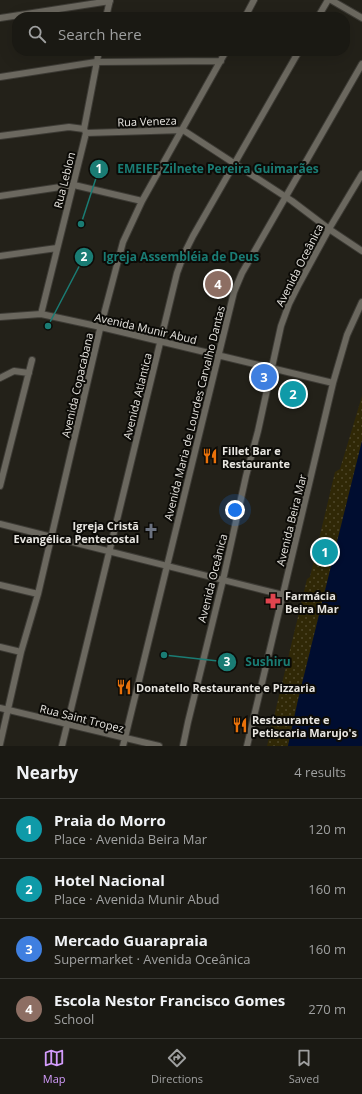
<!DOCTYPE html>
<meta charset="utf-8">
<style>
body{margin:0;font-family:"Open Sans",sans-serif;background:#272621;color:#f1f3f6}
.you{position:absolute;left:235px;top:510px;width:14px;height:14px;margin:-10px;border:3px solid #fff;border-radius:50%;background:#1a73e8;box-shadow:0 0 0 6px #1a73e833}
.badge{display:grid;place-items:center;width:26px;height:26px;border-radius:50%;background:#d39cfc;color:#fff;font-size:13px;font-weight:700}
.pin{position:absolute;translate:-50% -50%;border:2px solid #fff;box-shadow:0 1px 4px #0006}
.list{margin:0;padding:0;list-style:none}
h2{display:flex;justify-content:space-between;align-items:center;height:52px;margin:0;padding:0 16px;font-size:17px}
h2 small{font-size:13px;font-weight:400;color:#9fa0a0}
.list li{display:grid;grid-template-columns:26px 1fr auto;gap:12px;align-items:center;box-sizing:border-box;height:60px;padding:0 16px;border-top:1px solid #383833}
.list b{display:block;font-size:15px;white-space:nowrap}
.list p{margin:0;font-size:13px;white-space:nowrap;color:#9fa0a0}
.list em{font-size:13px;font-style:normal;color:#9fa0a0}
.icon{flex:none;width:22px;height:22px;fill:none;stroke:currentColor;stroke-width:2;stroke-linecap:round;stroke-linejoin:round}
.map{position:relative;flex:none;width:362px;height:746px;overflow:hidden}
.search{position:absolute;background:#1a1913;box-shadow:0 4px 16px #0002;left:12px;right:12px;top:12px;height:44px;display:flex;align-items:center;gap:10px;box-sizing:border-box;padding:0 14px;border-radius:16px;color:#9fa0a0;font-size:15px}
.sheet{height:292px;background:#1a1913}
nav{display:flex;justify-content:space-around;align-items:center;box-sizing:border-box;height:56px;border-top:1px solid #383833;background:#1a1913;font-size:11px;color:#9fa0a0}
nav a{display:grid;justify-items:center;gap:2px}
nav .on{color:#d39cfc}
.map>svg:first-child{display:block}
.sand{fill:url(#sand-dots)}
.water{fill:#000d30}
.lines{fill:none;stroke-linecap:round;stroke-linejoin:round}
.minor-casing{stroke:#3d3b35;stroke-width:8}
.minor{stroke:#6b685f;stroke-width:6}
.labels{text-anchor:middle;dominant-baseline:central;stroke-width:4;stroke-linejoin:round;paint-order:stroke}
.street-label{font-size:11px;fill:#e7e5e0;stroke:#0c0b07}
.poi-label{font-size:11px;font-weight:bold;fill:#e7e5e0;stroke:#0c0b07;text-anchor:start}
.leader{fill:none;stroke:#1a7c74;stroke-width:1.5}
.callout-dot{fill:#1a7c74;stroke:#0c0b07;stroke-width:1.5}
.mark-label{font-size:12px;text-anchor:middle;font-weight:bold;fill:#fff}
.callout-label{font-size:12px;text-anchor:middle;font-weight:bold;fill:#1a7c74;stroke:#0c0b07;stroke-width:4;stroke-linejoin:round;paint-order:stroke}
</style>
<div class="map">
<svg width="362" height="746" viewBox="0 0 362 746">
<defs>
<pattern id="sand-dots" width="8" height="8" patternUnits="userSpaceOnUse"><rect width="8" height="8" fill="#302806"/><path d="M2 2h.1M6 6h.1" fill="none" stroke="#4e472a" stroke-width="1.8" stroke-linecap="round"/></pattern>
</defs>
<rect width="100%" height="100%" fill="#232119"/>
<!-- sand -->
<path class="sand" d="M362 396V441L298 700 288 746H267L307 579 310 577 335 472 340 469Z"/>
<!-- water -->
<path class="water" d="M362 441V746H288L298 700Z"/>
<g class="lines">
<defs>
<path id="minor" d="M331 0 362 18
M106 17 110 0
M245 17 254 0
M318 17 328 0
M0 18 110 1
M0 77 96 62 221 61
M86 133 183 130 292 201 329 229 362 251
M0 136 69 127 84 129
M0 196 74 185 142 201
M0 256 57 248
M41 314 86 133 84 129 99 51
M0 317 41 314 101 327 333 383
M0 378 14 371 29 373
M0 486 32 360
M0 524 283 595
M0 585 38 594
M0 647 21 652
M0 708 159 746
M0 744 21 652 38 594 99 333 123 242 142 201 226 51
M62 746 177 273 184 254 193 236 299 51
M123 746 234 292 242 273 362 64
M183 746 188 722 223 580 246 476 258 431 281 326 289 304 299 284 329 229 362 174
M247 746 333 383 347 335 362 302"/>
</defs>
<!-- minor casing -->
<use href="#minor" class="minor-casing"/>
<!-- minor -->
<use href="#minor" class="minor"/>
</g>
<!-- icons -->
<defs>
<symbol id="restaurant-bare" viewBox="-9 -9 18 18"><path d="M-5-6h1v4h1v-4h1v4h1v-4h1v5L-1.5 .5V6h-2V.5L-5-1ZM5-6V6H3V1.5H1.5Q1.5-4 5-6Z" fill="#e8710a" stroke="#0c0b07" stroke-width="2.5" paint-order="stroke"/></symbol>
<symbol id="church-bare" viewBox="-9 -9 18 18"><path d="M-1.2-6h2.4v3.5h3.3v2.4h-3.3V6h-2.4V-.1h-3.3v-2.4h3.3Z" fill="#6b7280" stroke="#0c0b07" stroke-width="2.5" paint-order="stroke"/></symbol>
<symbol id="pharmacy-bare" viewBox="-9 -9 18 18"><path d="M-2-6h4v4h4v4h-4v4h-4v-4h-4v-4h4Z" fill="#e0444e" stroke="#0c0b07" stroke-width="2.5" paint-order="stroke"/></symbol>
</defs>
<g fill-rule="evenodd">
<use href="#restaurant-bare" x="199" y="445" width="22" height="22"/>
<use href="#church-bare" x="140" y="520" width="22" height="22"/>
<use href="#pharmacy-bare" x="262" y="590" width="22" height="22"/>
<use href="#restaurant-bare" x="113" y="676" width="22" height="22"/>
<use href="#restaurant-bare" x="229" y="714" width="22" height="22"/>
</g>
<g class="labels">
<!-- street labels -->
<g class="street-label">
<text transform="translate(147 121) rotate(-2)">Rua Veneza</text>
<text transform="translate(64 180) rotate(-76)">Rua Leblon</text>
<text transform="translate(299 265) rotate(-63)">Avenida Oceânica</text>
<text transform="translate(146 328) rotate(13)">Avenida Munir Abud</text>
<text transform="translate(77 385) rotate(-77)">Avenida Copacabana</text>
<text transform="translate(137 396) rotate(-76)">Avenida Atlantica</text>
<text transform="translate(194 413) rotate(-76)">Avenida Maria de Lourdes Carvalho Dantas</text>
<text transform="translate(291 520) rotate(-76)">Avenida Beira Mar</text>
<text transform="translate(212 578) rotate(-76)">Avenida Oceânica</text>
<text transform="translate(82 718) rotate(14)">Rua Saint Tropez</text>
</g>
<!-- poi labels -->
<g class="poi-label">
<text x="222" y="450">Fillet Bar e<tspan x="222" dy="13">Restaurante</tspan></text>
<text x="139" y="525" text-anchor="end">Igreja Cristã<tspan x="139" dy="13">Evangélica Pentecostal</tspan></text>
<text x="285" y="595">Farmácia<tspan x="285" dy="13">Beira Mar</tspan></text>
<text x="136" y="687">Donatello Restaurante e Pizzaria</text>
<text x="252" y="719">Restaurante e<tspan x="252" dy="13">Petiscaria Marujo's</tspan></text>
</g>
</g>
<!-- callouts -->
<path class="leader" d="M81 224L99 169M48 326L84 257M164 655L227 662"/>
<g class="callout-dot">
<circle cx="81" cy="224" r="4"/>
<circle cx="48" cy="326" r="4"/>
<circle cx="164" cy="655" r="4"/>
<circle cx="99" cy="169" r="10"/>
<circle cx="84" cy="257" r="10"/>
<circle cx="227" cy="662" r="10"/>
</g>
<g class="mark-label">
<text x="99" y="173">1</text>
<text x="84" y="261">2</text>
<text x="227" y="666">3</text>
</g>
<g class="callout-label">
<text x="218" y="173">EMEIEF Zilnete Pereira Guimarães</text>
<text x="181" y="261">Igreja Assembléia de Deus</text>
<text x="268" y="666">Sushiru</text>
</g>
</svg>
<div class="you"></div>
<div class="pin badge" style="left:325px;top:552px;background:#0f9aa8">1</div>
<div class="pin badge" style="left:293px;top:394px;background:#0f9aa8">2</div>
<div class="pin badge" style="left:264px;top:377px;background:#3f7fe0">3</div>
<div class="pin badge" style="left:218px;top:284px;background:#8d6e63">4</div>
<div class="search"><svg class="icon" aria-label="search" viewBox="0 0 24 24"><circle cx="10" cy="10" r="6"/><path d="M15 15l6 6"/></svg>Search here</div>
</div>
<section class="sheet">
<h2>Nearby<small>4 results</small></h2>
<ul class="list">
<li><span class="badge" style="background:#0f9aa8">1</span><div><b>Praia do Morro</b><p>Place · Avenida Beira Mar</p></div><em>120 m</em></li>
<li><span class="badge" style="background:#0f9aa8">2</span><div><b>Hotel Nacional</b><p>Place · Avenida Munir Abud</p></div><em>160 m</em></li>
<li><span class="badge" style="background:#3f7fe0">3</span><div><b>Mercado Guarapraia</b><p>Supermarket · Avenida Oceânica</p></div><em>160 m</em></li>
<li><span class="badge" style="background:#8d6e63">4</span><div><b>Escola Nestor Francisco Gomes</b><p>School</p></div><em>270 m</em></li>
</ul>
</section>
<nav>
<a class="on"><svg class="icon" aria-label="map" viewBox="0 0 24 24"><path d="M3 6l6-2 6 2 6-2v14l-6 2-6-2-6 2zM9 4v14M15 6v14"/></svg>Map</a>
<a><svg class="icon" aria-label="directions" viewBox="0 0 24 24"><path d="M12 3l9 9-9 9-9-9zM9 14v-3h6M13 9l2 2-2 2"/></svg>Directions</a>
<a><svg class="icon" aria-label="saved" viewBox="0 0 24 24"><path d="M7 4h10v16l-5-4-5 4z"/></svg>Saved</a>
</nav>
